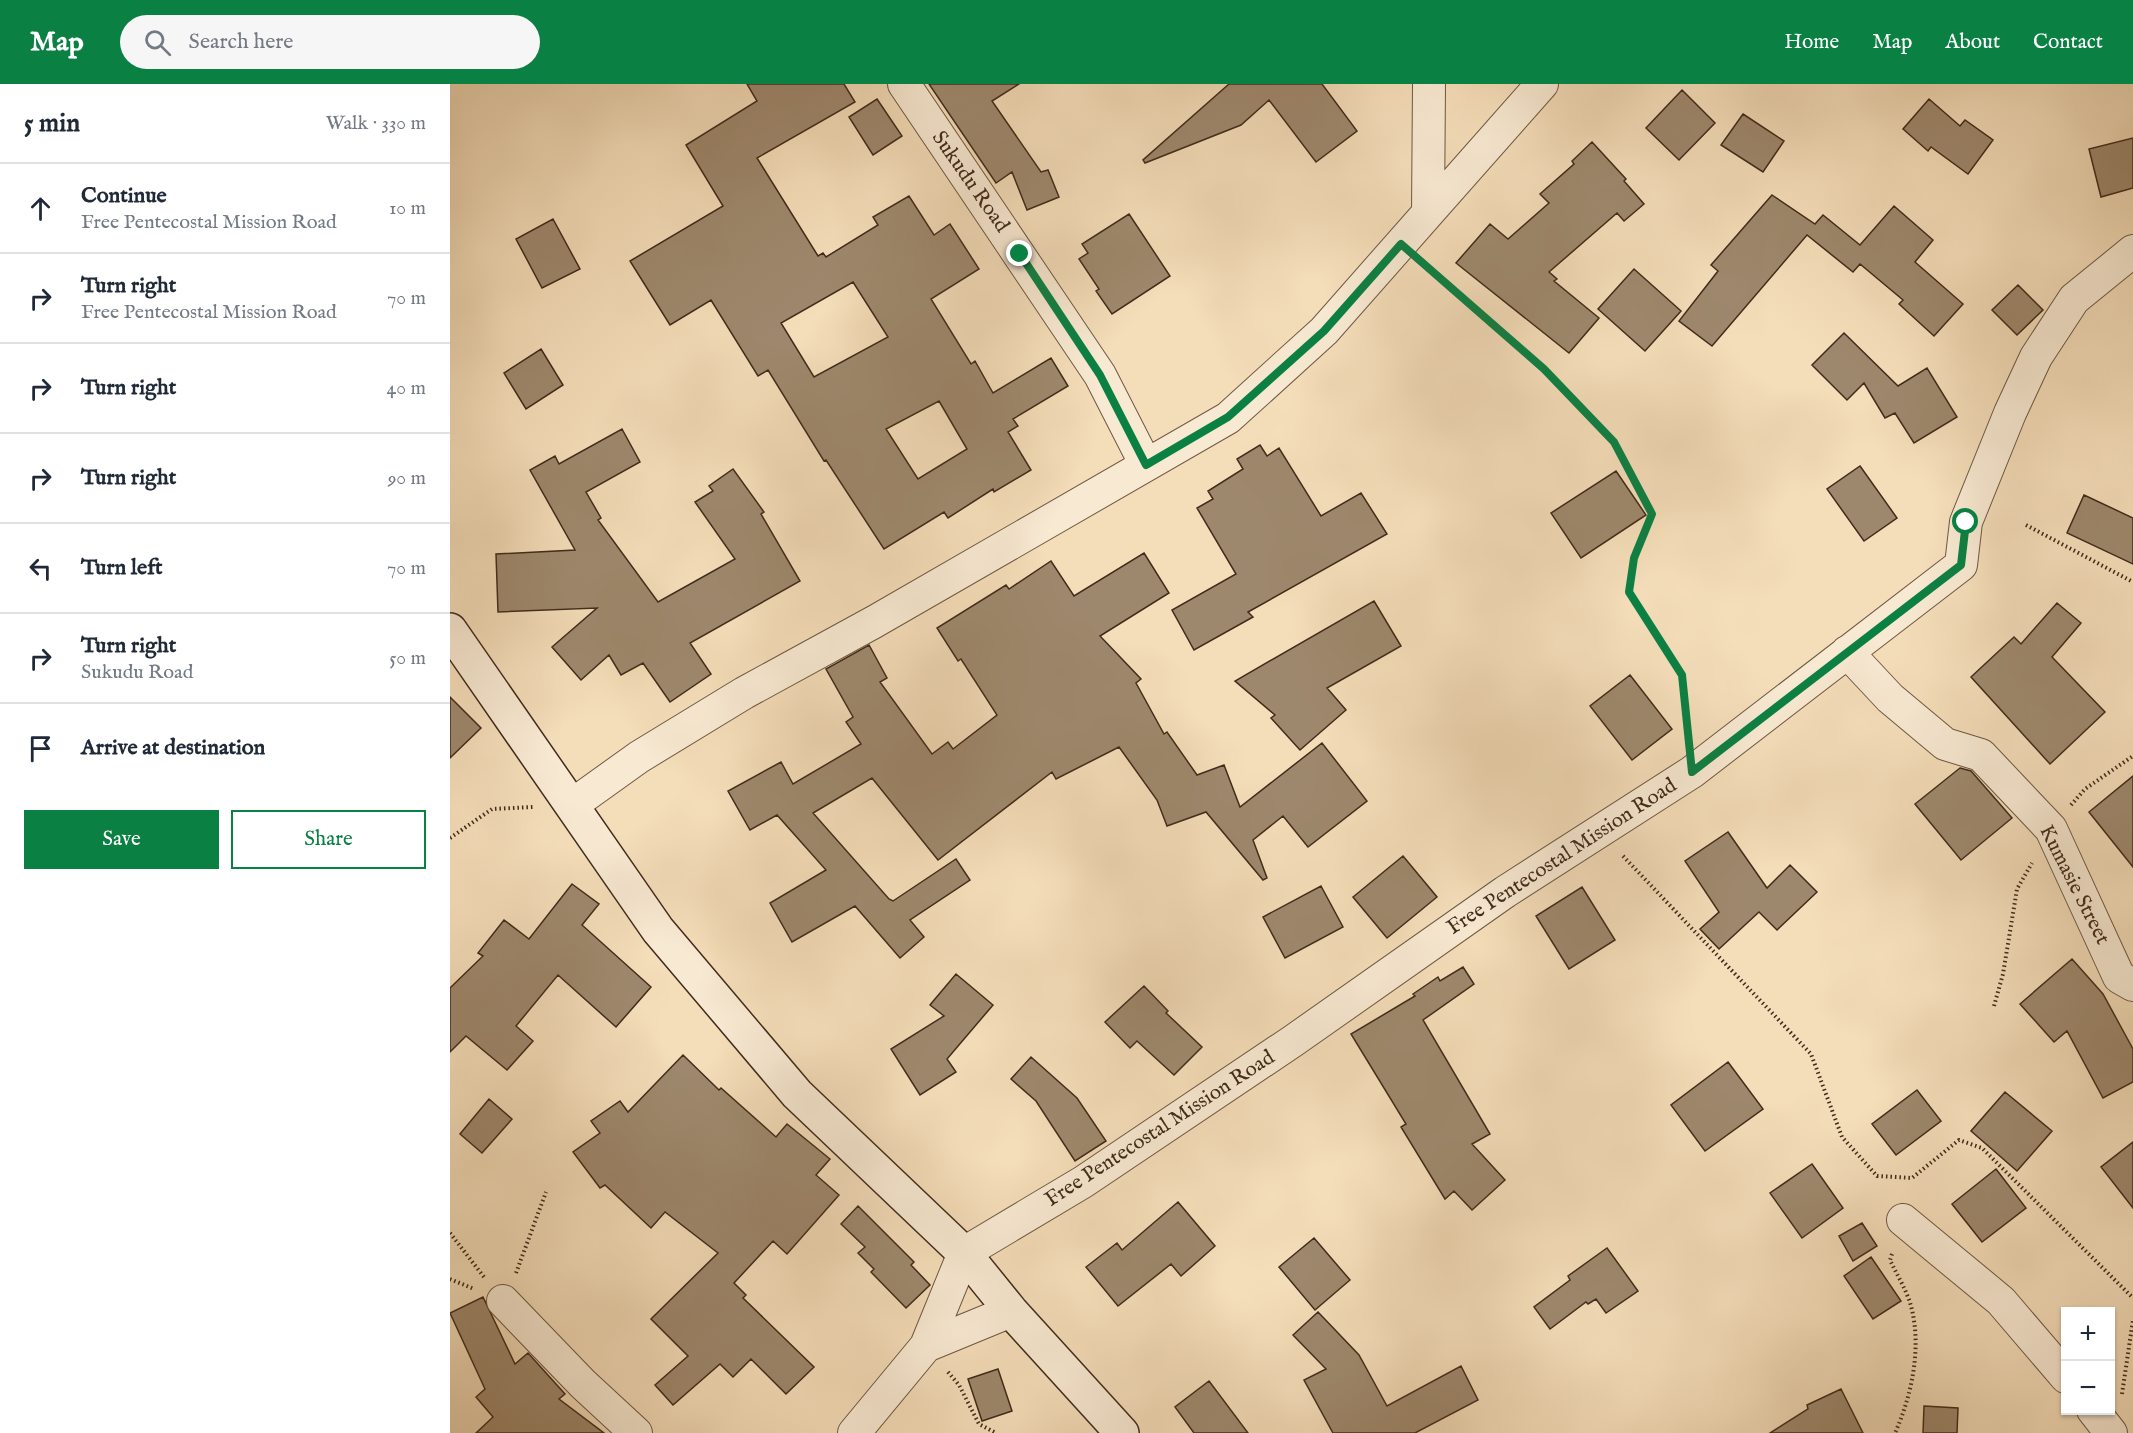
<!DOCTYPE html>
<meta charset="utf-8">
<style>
body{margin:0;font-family:"IM FELL English",serif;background:#f6f6f7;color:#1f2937}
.controls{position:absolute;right:18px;bottom:18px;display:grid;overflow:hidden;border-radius:0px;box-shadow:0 2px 4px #0004}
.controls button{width:54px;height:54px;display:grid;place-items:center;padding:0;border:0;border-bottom:2px solid #e0e1e3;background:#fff;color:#1f2937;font:30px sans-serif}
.stop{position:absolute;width:18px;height:18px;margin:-14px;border:4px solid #0b8043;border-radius:50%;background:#fff}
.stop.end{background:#0b8043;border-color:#fff;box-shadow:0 2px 6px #0008}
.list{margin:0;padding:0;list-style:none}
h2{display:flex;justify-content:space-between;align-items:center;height:78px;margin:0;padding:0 24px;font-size:26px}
h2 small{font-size:20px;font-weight:400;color:#747a83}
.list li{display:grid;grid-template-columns:39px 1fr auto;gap:18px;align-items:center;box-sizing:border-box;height:90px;padding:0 24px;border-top:2px solid #e0e1e3}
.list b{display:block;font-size:22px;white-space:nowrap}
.list p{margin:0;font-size:20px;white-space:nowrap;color:#747a83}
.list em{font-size:20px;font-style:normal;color:#747a83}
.actions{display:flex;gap:12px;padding:18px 24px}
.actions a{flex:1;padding:14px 0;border:2px solid #0b8043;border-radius:0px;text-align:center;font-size:21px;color:#0b8043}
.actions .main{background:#0b8043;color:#fff}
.icon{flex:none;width:33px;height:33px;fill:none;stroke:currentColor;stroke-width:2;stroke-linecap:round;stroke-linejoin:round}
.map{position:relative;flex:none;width:1683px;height:1349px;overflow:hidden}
header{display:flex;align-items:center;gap:36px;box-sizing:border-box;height:84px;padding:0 30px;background:#0b8043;color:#fff}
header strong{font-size:28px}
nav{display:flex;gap:33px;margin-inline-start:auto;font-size:21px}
.search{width:420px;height:54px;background:#f6f6f7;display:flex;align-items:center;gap:15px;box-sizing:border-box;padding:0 21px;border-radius:33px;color:#747a83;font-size:22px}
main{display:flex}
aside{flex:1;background:#fff}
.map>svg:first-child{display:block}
.building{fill:#9e886d;stroke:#412b1b;stroke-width:1.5;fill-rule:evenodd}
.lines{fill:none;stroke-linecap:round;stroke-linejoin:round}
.minor-casing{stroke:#6e5842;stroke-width:34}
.secondary-casing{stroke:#412b1b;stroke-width:36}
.path{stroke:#412b1b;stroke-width:4;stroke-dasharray:1.5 3;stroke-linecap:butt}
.minor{stroke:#f8e9d2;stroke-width:32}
.secondary{stroke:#f8e9d2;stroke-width:33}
.route{stroke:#0b8043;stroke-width:8}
.labels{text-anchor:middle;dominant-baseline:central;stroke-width:4.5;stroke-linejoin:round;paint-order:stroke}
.street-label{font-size:21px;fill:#412b1b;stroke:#f8e9d2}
</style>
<header>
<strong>Map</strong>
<div class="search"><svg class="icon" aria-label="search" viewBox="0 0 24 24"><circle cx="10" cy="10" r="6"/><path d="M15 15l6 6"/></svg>Search here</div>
<nav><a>Home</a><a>Map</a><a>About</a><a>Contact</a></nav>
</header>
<main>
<aside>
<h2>5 min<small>Walk · 330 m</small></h2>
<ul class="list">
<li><svg class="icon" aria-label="ahead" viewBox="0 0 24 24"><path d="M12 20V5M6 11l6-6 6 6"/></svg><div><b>Continue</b><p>Free Pentecostal Mission Road</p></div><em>10 m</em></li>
<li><svg class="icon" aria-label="right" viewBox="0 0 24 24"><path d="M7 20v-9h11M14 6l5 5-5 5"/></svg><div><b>Turn right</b><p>Free Pentecostal Mission Road</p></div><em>70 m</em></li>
<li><svg class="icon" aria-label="right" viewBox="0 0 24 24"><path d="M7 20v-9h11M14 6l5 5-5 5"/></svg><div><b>Turn right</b></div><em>40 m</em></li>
<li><svg class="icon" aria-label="right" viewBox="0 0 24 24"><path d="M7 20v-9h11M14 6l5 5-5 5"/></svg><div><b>Turn right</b></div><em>90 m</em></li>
<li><svg class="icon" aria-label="left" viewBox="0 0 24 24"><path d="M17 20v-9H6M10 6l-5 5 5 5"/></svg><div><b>Turn left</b></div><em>70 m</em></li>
<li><svg class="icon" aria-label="right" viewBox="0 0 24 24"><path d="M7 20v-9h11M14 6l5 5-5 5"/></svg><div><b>Turn right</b><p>Sukudu Road</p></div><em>50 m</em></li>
<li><svg class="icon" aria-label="arrive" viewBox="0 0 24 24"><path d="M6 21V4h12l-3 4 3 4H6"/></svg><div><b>Arrive at destination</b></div></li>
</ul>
<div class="actions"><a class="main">Save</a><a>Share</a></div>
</aside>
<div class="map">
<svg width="1683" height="1349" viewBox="0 0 1683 1349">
<rect width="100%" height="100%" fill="#f4ddb9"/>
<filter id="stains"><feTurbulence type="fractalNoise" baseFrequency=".00333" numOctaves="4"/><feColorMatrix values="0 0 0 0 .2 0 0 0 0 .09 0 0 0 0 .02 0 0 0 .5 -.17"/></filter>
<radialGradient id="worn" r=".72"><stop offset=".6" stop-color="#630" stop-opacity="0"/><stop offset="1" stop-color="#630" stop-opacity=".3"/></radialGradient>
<!-- building -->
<path class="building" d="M297 0H394L405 18 307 74 368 172 373 169 376 173 428 141 423 133 459 112 484 151 500 140 529 185 481 215 521 280 525 277 543 309 601 274 618 302 563 335 568 342 558 348 581 386 544 408 543 405 498 434 494 428 434 465 376 376 374 377 318 286 308 292 261 216 220 241 180 177 273 122 236 61 307 17ZM403 198 438 253 364 293 331 239ZM489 317 517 365 468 395 436 345Z
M479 0H569L542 17 591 88 598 86 609 113 577 126 562 88 546 99Z
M779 0H872L907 47 866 78 819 16 791 41 695 79 693 76Z
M1232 6 1265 39 1229 76 1196 44Z
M427 15 452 52 423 71 399 33Z
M1479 15 1510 42 1515 36 1543 56 1518 90 1481 63 1478 67 1453 45Z
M1293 30 1334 57 1313 88 1271 61Z
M1683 54V104L1651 113 1639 65Z
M1142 58 1176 95 1174 97 1194 120 1174 137 1167 129 1099 188 1107 195 1104 197 1149 234 1119 269 1006 179 1040 140 1058 155 1099 119 1090 110 1124 80 1122 77Z
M1322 111 1365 140 1373 131 1410 161 1444 122 1483 156 1465 178 1513 220 1484 252 1449 220 1453 216 1410 180 1403 188 1357 151 1262 262 1229 237 1268 187 1261 181Z
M679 130 720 192 662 230 646 207 649 205 629 175 638 169 632 160Z
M103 135 130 185 92 204 66 155Z
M1184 185 1231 227 1195 267 1148 225Z
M1568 201 1593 226 1567 251 1542 226Z
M1394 249 1448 302 1477 284 1507 333 1464 359 1445 329 1435 334 1414 299 1397 316 1362 281Z
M91 265 113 301 76 325 54 289Z
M172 345 190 378 136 408 151 434 148 436 208 518 285 475 245 418 263 407 259 402 283 385 314 428 311 430 350 497 240 559 261 590 220 618 193 579 171 591 159 571 131 596 102 563 147 524 48 528 46 470 125 466 80 386 105 372 109 380Z
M810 361 817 372 829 364 871 432 911 409 937 450 798 528 803 533 744 566 722 526 786 490 747 424 763 415 758 407 793 385 787 375Z
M1410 382 1447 434 1414 457 1377 405Z
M1166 387 1196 431 1131 474 1101 429Z
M1634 411 1683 434V480L1617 449Z
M694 469 719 509 650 552 691 595 686 599 714 650 717 648 747 691 774 681 790 723 872 659 917 717 858 763 833 732 803 756 817 794 813 796 756 728 717 742 707 716 669 663 606 695 602 688 488 776 422 694 363 729 439 815 443 817 506 775 520 796 460 836 474 853 450 874 405 822 342 858 320 819 376 786 327 731 300 746 278 707 331 678 343 700 411 660 396 638 403 633 376 585 419 561 437 594 430 598 482 670 498 658 503 665 547 631 511 575 508 577 487 544 556 501 559 505 601 477 624 512Z
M924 517 951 562 877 604 896 626 850 666 821 634 825 631 785 597Z
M1607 519 1631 539 1602 573 1655 628 1600 680 1521 593 1564 553 1571 560Z
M1180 591 1222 645 1182 676 1140 622Z
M0 613 31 644 0 674Z
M1510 684 1521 687 1562 734 1511 776 1465 720Z
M1683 692V783L1639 728Z
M1278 748 1317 804 1340 781 1367 808 1327 846 1309 828 1269 865 1250 845 1269 828 1235 777Z
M953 772 987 813 937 854 903 813Z
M122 800 149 820 132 841 201 903 166 943 108 891 66 942 83 957 57 986 16 952 0 968V904L33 872 28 869 54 836 79 855Z
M871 802 893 843 835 874 813 833Z
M1132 803 1165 856 1119 885 1086 832Z
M1622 875 1653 910 1683 965V998L1653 1014 1617 947 1604 958 1570 920Z
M1013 883 1024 900 973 936 1040 1050 1022 1060 1055 1096 1022 1126 1004 1107 995 1115 951 1043 956 1040 901 950 965 912 963 910 988 893 990 897Z
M506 890 543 921 497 975 506 988 470 1011 441 965 494 932 480 921Z
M694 902 718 927 716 929 752 963 724 991 687 957 680 964 655 938Z
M233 971 269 1006 271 1004 326 1053 337 1040 380 1075 366 1091 389 1111 337 1170 323 1157 284 1199 296 1211 293 1214 364 1283 336 1310 301 1275 283 1293 270 1280 223 1321 205 1301 238 1272 201 1235 268 1169 215 1128 201 1144 155 1101 150 1104 123 1068 150 1049 141 1037 170 1017 178 1028Z
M581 973 627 1014 656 1057 625 1077 586 1017 561 995Z
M1278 978 1313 1025 1255 1067 1221 1021Z
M1467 1006 1491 1037 1446 1071 1422 1040Z
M1555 1008 1602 1047 1567 1087 1521 1047Z
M39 1015 62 1035 32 1069 10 1050Z
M1683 1058V1124L1651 1083Z
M1362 1080 1393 1124 1352 1154 1320 1109Z
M1546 1085 1576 1124 1532 1158 1502 1120Z
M728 1118 765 1162 731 1192 721 1180 668 1222 636 1183 667 1159 672 1166Z
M408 1122 464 1178 461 1181 480 1201 456 1224 421 1188 424 1185 408 1169 415 1163 391 1140Z
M1412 1139 1427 1162 1403 1177 1389 1152Z
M864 1154 900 1196 865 1226 829 1183Z
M1157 1164 1188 1207 1156 1229 1146 1215 1138 1220 1136 1218 1100 1245 1084 1223 1120 1196 1118 1192Z
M1421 1173 1451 1217 1423 1235 1394 1192Z
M33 1213 65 1280 78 1269 115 1310 109 1315 154 1349H26L43 1333 26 1313 35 1305 0 1229Z
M868 1228 909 1271 937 1322 1011 1282 1028 1316 965 1349H883L854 1296 876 1285 843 1251Z
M548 1285 562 1327 532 1337 518 1295Z
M759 1297 798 1349H744L725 1323Z
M1391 1305 1413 1349H1320L1358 1325 1357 1321Z
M1474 1322 1508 1324 1507 1349H1473Z"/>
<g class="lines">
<defs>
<path id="minor" d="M454 0 650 291 696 381
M978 129 1092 0
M1397 568 1440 614 1495 660 1531 671 1601 745 1669 893 1683 901
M122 721 189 673 294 609 424 538 778 334 874 247 978 129 979 0
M1453 1136 1551 1217 1616 1293
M53 1217 133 1300 186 1349
M476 1262 561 1227
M1643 1326 1661 1349
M404 1349 476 1262 514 1169 633 1098 843 957 1055 808 1242 688 1511 481 1516 438 1560 329 1586 273 1624 215 1683 167"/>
<path id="secondary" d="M0 546 208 846 347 1010 514 1169 561 1227 672 1349"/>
</defs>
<!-- minor casing -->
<use href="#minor" class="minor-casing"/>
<!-- secondary casing -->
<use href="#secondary" class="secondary-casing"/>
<!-- path -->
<path class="path" d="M973 181 1094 285 1164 358 1202 430 1184 473 1179 508 1232 591 1238 649
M1576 441 1683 498
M1621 721 1635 705 1683 672
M0 754 42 725 83 723
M1173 772 1361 970 1392 1053 1427 1092 1462 1094 1509 1056 1532 1064 1683 1214
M1544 922 1553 890 1567 805 1582 779
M0 1149 34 1193
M1442 1170 1440 1176C1447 1191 1457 1207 1461 1222 1472 1263 1462 1311 1445 1349
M66 1189 96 1108
M0 1195 24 1205
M498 1288 509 1301 529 1340 546 1349
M1672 1310 1683 1236"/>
<!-- minor -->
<use href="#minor" class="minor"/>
<!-- secondary -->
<use href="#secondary" class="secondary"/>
</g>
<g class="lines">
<!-- route -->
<path class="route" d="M570 170 650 291 696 381 778 333 874 247 951 160 1094 285 1164 358 1202 430 1184 474 1179 508 1232 591 1242 688 1511 481 1516 438"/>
</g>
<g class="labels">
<!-- street labels -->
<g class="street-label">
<text transform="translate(520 98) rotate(55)">Sukudu Road</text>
<text transform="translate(1112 773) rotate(-33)">Free Pentecostal Mission Road</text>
<text transform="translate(1624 801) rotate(63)">Kumasie Street</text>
<text transform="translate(710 1045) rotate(-33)">Free Pentecostal Mission Road</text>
</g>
</g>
<rect width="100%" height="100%" filter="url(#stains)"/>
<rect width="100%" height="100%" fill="url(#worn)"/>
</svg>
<div class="controls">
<button>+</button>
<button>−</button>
</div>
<div class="stop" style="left:1516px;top:438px"></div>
<div class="stop end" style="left:570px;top:170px"></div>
</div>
</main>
